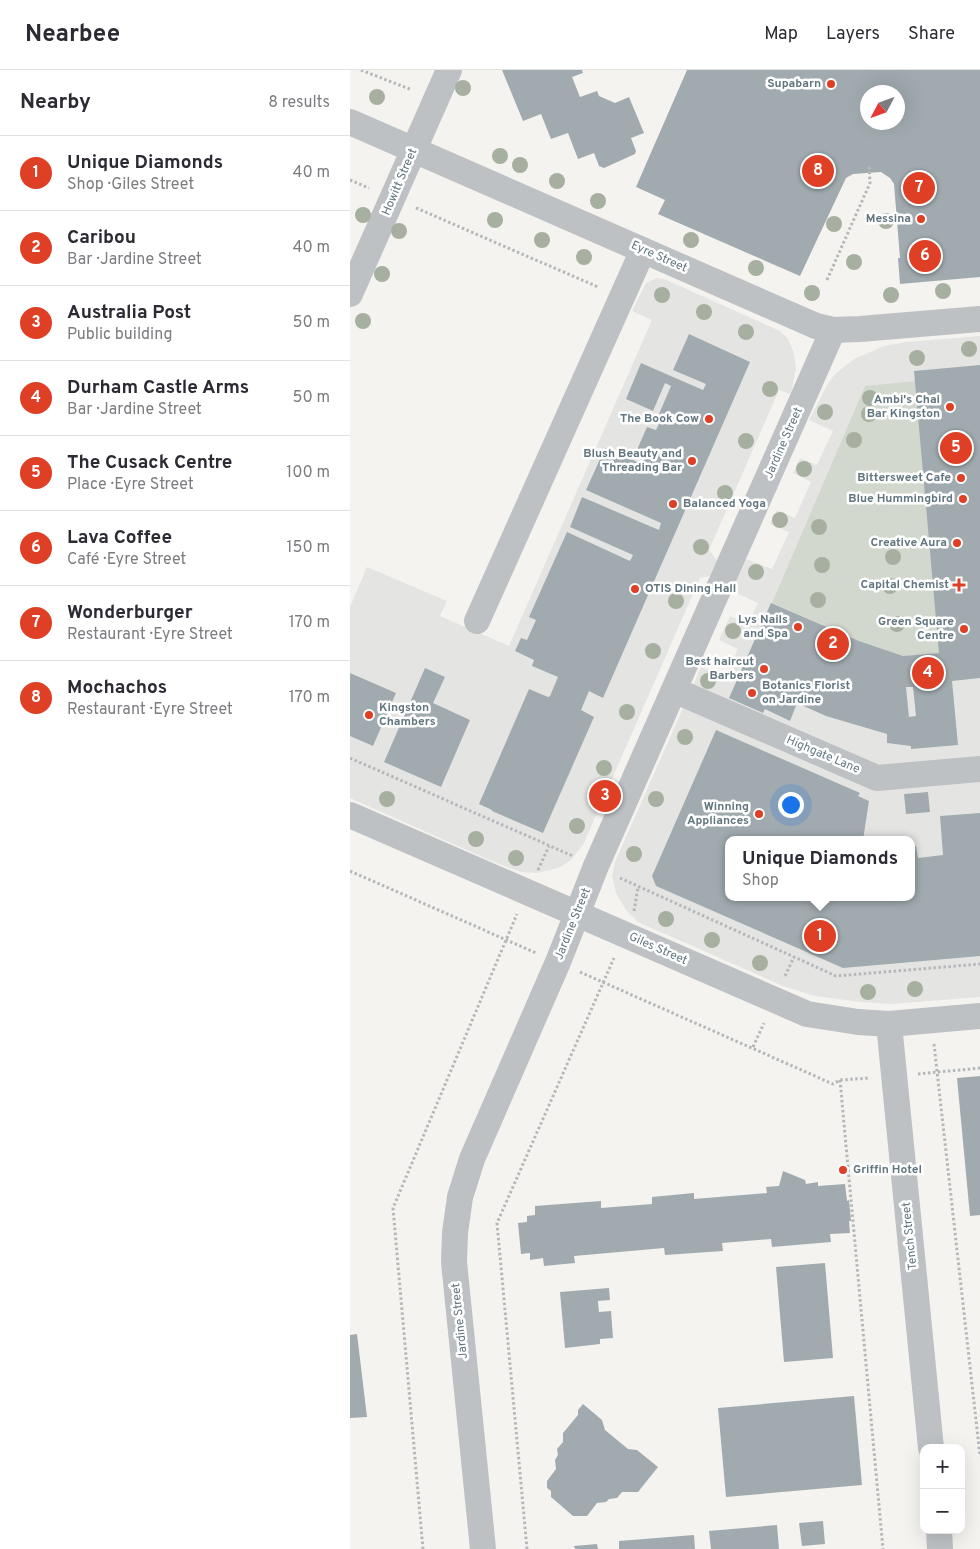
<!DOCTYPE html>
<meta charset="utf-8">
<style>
body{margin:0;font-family:Overpass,sans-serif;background:#f2f2f3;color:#2b2b33}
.controls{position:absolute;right:15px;bottom:15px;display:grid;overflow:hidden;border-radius:10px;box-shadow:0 5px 20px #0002}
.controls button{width:45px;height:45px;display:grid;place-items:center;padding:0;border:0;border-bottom:1px solid #e1e1e2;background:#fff;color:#2b2b33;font:25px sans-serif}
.compass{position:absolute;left:510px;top:15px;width:45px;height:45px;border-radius:50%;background:#fff;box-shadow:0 5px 20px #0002;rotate:229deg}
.you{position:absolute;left:440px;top:734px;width:18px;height:18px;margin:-12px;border:4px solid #fff;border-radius:50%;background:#1a73e8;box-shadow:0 0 0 8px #1a73e833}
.badge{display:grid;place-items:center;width:32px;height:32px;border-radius:50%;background:#de3f25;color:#fff;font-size:16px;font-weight:700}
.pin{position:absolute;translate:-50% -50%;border:2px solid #fff;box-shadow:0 1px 5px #0006}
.popup{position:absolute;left:375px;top:766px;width:190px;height:65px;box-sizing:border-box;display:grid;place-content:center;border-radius:10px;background:#fff;filter:drop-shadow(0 1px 4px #0005);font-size:16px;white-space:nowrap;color:#7c7c81}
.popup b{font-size:19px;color:#2b2b33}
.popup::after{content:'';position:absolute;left:50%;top:100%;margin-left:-10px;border:10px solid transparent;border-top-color:#fff}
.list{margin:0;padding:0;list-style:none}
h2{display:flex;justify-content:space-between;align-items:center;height:65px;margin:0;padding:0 20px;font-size:21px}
h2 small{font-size:16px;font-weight:400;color:#7c7c81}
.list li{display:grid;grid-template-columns:32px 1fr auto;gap:15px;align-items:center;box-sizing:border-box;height:75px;padding:0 20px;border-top:1px solid #e1e1e2}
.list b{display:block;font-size:19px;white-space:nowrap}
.list p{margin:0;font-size:16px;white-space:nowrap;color:#7c7c81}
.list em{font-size:16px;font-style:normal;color:#7c7c81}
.map{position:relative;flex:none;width:630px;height:1479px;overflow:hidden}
header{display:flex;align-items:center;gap:30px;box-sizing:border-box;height:70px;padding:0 25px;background:#fff;border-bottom:1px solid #e1e1e2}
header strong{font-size:24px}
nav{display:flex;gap:28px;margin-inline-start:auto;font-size:18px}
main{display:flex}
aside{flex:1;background:#fff}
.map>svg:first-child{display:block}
.built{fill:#e4e5e3;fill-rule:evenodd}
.green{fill:#d3d8cf}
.building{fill:#a1abaf;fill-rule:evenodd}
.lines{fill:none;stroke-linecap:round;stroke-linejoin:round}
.path{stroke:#b5b8ba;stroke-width:3;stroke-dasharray:2.5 2.5;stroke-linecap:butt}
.minor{stroke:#bdc1c4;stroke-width:26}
.tree{fill:#a7afa1}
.poi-dot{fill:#de3f25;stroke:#fff;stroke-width:2}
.labels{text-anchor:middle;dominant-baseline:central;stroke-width:5;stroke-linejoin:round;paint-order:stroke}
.poi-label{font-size:12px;font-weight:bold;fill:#637680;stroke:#fff;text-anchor:end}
.street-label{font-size:12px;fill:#637680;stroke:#fff}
</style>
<header>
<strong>Nearbee</strong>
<nav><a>Map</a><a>Layers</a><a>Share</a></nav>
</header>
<main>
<aside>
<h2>Nearby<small>8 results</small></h2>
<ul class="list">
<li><span class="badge">1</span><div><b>Unique Diamonds</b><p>Shop · Giles Street</p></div><em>40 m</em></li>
<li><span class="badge">2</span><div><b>Caribou</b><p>Bar · Jardine Street</p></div><em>40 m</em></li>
<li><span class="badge">3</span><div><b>Australia Post</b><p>Public building</p></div><em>50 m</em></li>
<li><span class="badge">4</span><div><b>Durham Castle Arms</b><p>Bar · Jardine Street</p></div><em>50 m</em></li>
<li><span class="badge">5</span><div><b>The Cusack Centre</b><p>Place · Eyre Street</p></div><em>100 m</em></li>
<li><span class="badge">6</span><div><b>Lava Coffee</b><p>Café · Eyre Street</p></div><em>150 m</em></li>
<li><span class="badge">7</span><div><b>Wonderburger</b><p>Restaurant · Eyre Street</p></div><em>170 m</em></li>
<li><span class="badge">8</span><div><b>Mochachos</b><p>Restaurant · Eyre Street</p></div><em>170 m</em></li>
</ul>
</aside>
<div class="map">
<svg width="630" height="1479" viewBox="0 0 630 1479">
<rect width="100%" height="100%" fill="#f4f3ef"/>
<!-- built -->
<path class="built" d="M307 208 314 209 430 261 438 269 444 283 446 298 442 319 440 324 429 320 359 480 367 490 360 506 350 508 233 775 220 791 208 798 187 803 171 802 139 790 0 728V537L17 497 97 531 90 546 159 576 302 250 282 241 296 213Z
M630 266V927L542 934 511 932 465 926 433 916 288 852 276 840 266 823 262 806 265 792 351 597 375 607 388 579 369 570 380 546 398 554 408 533 382 521 396 489 422 499 439 462 420 454 427 440 445 448 461 412 443 403 450 388 467 395 483 361 459 350 477 315 485 304 504 289 534 276 556 272ZM379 770H561V827H379Z"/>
<!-- green -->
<path class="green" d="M576 310 600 582 553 586 509 571 422 533 515 316Z"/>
<!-- building -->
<path class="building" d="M152 0H232L233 3 222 7 230 27 247 21 249 26 265 33 279 27 294 63 281 68 286 81 285 84 254 98 249 96 244 83 228 89 218 63 201 69 191 44 173 51Z
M337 0H630V207L550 214 548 188H550L544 114 540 108 531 102 503 104 496 108 450 206 308 144 315 130 286 117ZM518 22H548V52H518Z
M339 264 400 292 253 628 239 621 231 640 244 647 193 763 142 741V740L129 734 179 619 198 627 200 626 208 607 182 596 184 590 165 581 171 568 177 570 186 550 179 547 217 462 280 491 283 485 220 457 232 427 309 460 311 453 236 420 255 378 292 394 295 386 286 382 297 357 306 360 310 352 306 351 321 316 315 313 303 341 276 329 291 293 353 320 356 314 323 300Z
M630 295V608L602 611 608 675 561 679V676L537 673V664L476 646 447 633 440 651 415 639 413 643 379 628 421 533 509 571 553 586 589 583 564 301ZM556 617H563L566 646 559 647Z
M75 598 95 607 83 633 120 650 91 717 34 692Z
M0 603 46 623 23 676 0 666Z
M366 660 510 723 508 726 519 731 513 770H379V827H561V776H566L568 788 593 785 590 746 630 743V886L493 898 306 816 302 806Z
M578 722 580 742 556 744 554 724Z
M630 1006V1145L620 1146 607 1008Z
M433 1101 455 1110 456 1114 468 1112V1116L495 1114 497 1131 499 1130 501 1151H499L500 1163 480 1164 481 1172 422 1177 421 1169 372 1173 373 1181 315 1185 314 1178 224 1186 225 1193 194 1196 193 1188 180 1190V1183L171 1184 168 1153 177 1152V1146L185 1145V1136L251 1131V1138L302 1134V1127L344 1123V1129L417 1123 416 1117 429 1116Z
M475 1193 483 1288 434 1292 426 1197Z
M259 1218 260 1230 248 1231 249 1242 261 1241 263 1268 250 1269V1274L215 1278 210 1222Z
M7 1264 17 1347 0 1348V1265Z
M504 1326 512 1415 376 1427 368 1338Z
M233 1334 252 1350 255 1360 278 1379 287 1380 308 1397 288 1422H272L267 1428 259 1429 256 1432 247 1433 237 1446H223L201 1427V1421L197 1418V1411L206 1399 205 1390 208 1385 207 1379 213 1372V1363L228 1345V1340Z
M473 1451 475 1474 452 1476 449 1453Z
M427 1455 429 1479H361L359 1461Z
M344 1465 345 1479H269V1471Z
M247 1474 248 1479H225L224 1476Z"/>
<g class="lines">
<!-- path -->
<path class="path" d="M11 0 62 20
M0 110 19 118
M66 138 248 217
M477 210 520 113 519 94
M0 688 223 786
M188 800 199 776
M0 801 186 883
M270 808 486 906 630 894
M284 841 288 817
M230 902 483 1014 490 1010 520 1008
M435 906 444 887
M584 974 630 1386
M403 977 414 953
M568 1004 630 998
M490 1010 533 1479
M73 1479 43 1138 167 844
M177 1479 147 1153 264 888"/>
<!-- minor -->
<path class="minor" d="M0 52 466 256 483 260 510 259 630 249
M0 224 99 0
M127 551 293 180
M324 620 527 708 630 699
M0 745 457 944 508 952 539 954 630 946
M539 954 581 1378
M589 1460 590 1479
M133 1479 104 1192 105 1163 110 1127 122 1089 208 892 246 796 483 260"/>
</g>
<!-- trees -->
<g class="tree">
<circle cx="113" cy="18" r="8"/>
<circle cx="27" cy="27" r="8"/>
<circle cx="150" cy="86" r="8"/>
<circle cx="170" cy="95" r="8"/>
<circle cx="207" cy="111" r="8"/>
<circle cx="248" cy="131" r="8"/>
<circle cx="13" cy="145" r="8"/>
<circle cx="145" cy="150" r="8"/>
<circle cx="536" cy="151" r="8"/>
<circle cx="484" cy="154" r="8"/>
<circle cx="49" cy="161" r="8"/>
<circle cx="192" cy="170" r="8"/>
<circle cx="341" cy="170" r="8"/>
<circle cx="234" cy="187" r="8"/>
<circle cx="504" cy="192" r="8"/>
<circle cx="406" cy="198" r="8"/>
<circle cx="32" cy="204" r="8"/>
<circle cx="593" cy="221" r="8"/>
<circle cx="462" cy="223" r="8"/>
<circle cx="312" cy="225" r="8"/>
<circle cx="541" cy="225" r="8"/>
<circle cx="354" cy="242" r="8"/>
<circle cx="13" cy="251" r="8"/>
<circle cx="396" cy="262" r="8"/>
<circle cx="619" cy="279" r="8"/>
<circle cx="567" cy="288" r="8"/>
<circle cx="420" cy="319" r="8"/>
<circle cx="520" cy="328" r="8"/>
<circle cx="475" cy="342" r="8"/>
<circle cx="519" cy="344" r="8"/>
<circle cx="504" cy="370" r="8"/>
<circle cx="396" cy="371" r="8"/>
<circle cx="454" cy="399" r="8"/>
<circle cx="375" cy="423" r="8"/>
<circle cx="430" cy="450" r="8"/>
<circle cx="469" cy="457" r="8"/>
<circle cx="351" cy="477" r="8"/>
<circle cx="543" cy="487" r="8"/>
<circle cx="472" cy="495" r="8"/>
<circle cx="406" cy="502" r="8"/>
<circle cx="540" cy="516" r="8"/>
<circle cx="468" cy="530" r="8"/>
<circle cx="326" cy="531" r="8"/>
<circle cx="547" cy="554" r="8"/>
<circle cx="383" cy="561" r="8"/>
<circle cx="303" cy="581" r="8"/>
<circle cx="358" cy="611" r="8"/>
<circle cx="277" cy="642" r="8"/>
<circle cx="335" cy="667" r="8"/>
<circle cx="254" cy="698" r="8"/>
<circle cx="37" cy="729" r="8"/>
<circle cx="306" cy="729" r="8"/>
<circle cx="227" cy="756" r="8"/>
<circle cx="126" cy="769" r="8"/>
<circle cx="284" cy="784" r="8"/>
<circle cx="166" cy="788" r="8"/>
<circle cx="316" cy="849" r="8"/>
<circle cx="362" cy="870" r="8"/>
<circle cx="410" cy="893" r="8"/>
<circle cx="565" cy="919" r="8"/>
<circle cx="518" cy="922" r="8"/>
</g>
<!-- markers -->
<g class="poi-dot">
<circle cx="481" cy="14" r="5"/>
<circle cx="571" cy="149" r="5"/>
<circle cx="600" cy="337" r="5"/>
<circle cx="359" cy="349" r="5"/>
<circle cx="342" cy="391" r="5"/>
<circle cx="611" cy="408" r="5"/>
<circle cx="613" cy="429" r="5"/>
<circle cx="323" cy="434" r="5"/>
<circle cx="607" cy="473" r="5"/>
<path d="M606.5 507.5h5v5h5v5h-5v5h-5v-5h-5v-5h5z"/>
<circle cx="285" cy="519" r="5"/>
<circle cx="448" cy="557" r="5"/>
<circle cx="614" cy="559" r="5"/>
<circle cx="414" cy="599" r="5"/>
<circle cx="402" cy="623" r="5"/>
<circle cx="19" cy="645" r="5"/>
<circle cx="409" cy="744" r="5"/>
<circle cx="493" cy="1100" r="5"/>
</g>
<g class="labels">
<!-- poi labels -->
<g class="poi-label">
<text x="471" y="14">Supabarn</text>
<text x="561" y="149">Messina</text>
<text x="590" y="330">Ambi's Chai<tspan x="590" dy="14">Bar Kingston</tspan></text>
<text x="349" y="349">The Book Cow</text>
<text x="332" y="384">Blush Beauty and<tspan x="332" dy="14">Threading Bar</tspan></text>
<text x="601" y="408">Bittersweet Cafe</text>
<text x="603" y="429">Blue Hummingbird</text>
<text x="333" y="434" text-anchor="start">Balanced Yoga</text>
<text x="597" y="473">Creative Aura</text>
<text x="599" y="515">Capital Chemist</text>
<text x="295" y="519" text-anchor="start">OTIS Dining Hall</text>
<text x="438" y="550">Lys Nails<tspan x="438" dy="14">and Spa</tspan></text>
<text x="604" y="552">Green Square<tspan x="604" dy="14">Centre</tspan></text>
<text x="404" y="592">Best haircut<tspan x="404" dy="14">Barbers</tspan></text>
<text x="412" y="616" text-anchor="start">Botanics Florist<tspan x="412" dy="14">on Jardine</tspan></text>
<text x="29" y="638" text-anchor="start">Kingston<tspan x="29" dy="14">Chambers</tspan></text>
<text x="399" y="737">Winning<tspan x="399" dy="14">Appliances</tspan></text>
<text x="503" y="1100" text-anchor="start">Griffin Hotel</text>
</g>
<!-- street labels -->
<g class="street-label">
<text transform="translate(50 112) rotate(-67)">Howitt Street</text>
<text transform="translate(309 187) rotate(24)">Eyre Street</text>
<text transform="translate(434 373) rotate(-66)">Jardine Street</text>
<text transform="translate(473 685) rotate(23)">Highgate Lane</text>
<text transform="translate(223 854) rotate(-68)">Jardine Street</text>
<text transform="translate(308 879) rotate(24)">Giles Street</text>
<text transform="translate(560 1166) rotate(-96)">Tench Street</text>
<text transform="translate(110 1251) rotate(-96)">Jardine Street</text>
</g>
</g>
</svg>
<div class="controls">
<button>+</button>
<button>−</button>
</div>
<svg class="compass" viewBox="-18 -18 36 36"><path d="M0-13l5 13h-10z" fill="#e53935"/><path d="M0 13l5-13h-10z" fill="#7c7c81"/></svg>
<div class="you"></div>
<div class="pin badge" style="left:470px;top:866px">1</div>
<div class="popup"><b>Unique Diamonds</b>Shop</div>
<div class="pin badge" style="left:483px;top:574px">2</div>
<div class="pin badge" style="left:255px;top:726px">3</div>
<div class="pin badge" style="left:578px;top:603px">4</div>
<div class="pin badge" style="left:606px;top:378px">5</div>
<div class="pin badge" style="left:575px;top:186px">6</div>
<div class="pin badge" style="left:569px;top:118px">7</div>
<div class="pin badge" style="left:468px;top:101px">8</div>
</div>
</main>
